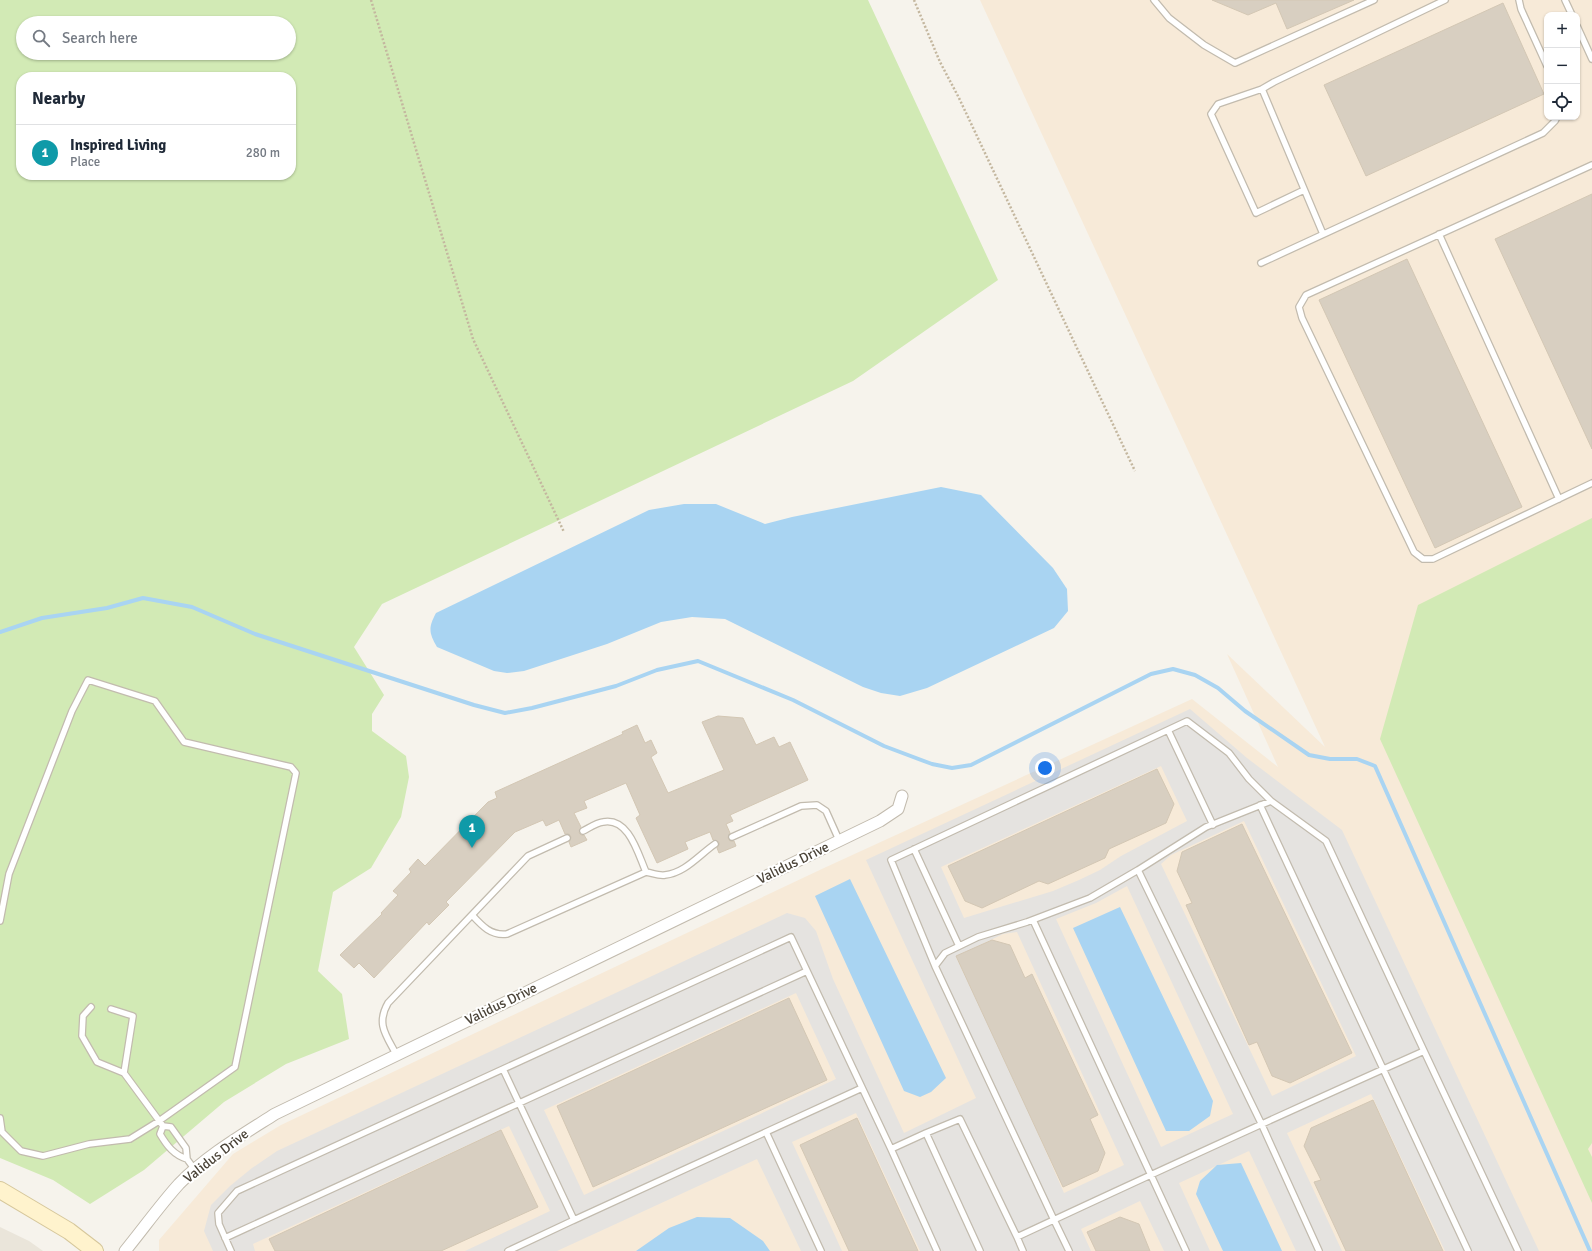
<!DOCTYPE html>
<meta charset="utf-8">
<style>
body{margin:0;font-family:Signika,sans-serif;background:#f6f6f7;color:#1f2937}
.controls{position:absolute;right:12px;top:12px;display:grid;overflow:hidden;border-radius:8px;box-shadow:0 1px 3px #0004}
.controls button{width:36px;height:36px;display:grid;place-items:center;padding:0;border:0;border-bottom:1px solid #e0e1e3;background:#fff;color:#1f2937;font:20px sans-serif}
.you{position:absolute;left:1045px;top:768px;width:14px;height:14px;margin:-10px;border:3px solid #fff;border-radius:50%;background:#1a73e8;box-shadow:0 0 0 6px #1a73e833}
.badge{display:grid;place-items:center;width:26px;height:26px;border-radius:50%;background:#0b8043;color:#fff;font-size:13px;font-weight:700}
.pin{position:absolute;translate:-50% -33px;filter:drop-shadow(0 1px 2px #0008)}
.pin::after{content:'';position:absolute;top:21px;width:14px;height:12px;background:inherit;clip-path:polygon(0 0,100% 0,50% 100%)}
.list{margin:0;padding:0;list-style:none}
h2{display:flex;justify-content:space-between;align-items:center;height:52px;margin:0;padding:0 16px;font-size:17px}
h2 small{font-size:13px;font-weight:400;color:#747a83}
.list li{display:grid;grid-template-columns:26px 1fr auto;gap:12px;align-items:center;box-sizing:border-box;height:56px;padding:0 16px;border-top:1px solid #e0e1e3}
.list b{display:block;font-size:15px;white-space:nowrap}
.list p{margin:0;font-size:13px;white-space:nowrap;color:#747a83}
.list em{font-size:13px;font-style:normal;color:#747a83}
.icon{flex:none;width:22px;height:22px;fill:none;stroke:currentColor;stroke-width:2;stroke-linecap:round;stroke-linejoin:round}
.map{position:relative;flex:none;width:1592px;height:1251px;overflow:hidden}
.search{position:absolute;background:#fff;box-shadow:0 1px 3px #0004;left:16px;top:16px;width:280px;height:44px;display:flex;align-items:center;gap:10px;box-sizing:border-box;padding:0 14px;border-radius:22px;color:#747a83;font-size:15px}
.panel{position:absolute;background:#fff;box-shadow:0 1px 3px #0004;left:16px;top:72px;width:280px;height:108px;border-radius:16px}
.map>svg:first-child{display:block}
.residential{fill:#eae5da}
.commercial{fill:#f7ead8;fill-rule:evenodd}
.green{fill:#d2eab5;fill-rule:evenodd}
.parking{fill:#e5e3e0;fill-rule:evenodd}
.water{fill:#a9d4f2}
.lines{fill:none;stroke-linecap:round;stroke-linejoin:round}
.stream{stroke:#a9d4f2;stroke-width:4}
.building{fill:#d8cfc1;stroke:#d3c7b4}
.lane-casing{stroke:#c2bbae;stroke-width:8}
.street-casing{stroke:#c2bbae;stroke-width:13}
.secondary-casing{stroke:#d6c79b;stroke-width:18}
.path{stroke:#c4b79f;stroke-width:2.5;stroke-dasharray:2 2;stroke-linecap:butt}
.lane{stroke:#fff;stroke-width:5.5}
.street{stroke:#fff;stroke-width:11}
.secondary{stroke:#fff3cd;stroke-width:16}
.labels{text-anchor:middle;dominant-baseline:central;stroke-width:4;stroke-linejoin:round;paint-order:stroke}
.street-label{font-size:14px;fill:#4b4439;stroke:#fff}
</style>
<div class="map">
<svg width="1592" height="1251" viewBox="0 0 1592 1251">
<rect width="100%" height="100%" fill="#f6f3ec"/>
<!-- residential -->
<path class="residential" d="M0 1227 29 1241 43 1251H0Z"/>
<!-- commercial -->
<path class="commercial" d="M980 0H1592V1251H159V1240L233 1154 281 1125 824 868 1192 699 1278 767 1227 654 1325 747ZM1547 15H1577V117H1547Z"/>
<!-- green -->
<path class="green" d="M0 0H868L998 280 853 381 382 604 354 647 384 695 372 714V731L406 756 409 777 401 817 371 868 333 892 318 971 342 994 349 1039 286 1064 224 1102 144 1170 90 1204 53 1180 0 1158ZM23 23H289V53H23ZM21 77H291V175H21Z
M1592 518V1143L1588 1149 1592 1157V1203L1380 739 1418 605Z"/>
<!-- parking -->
<path class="parking" d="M1190 709 1247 758 1342 830 1539 1251H1445L1371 1094 1287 1133 1342 1251H1296L1249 1151 1179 1183 1210 1251H1164L1140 1201 1081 1229 1091 1251H920L856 1113 792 1142 842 1251H801L757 1159 557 1251H465L550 1211 509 1126 253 1244 255 1251H213L204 1231 211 1205 230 1186 252 1168 277 1151 787 913 805 918 816 931 833 979 904 1133 976 1098 866 860ZM1161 766 1187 821 1121 856 1100 870 1079 880 1053 891 964 918 941 867ZM1244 821 1356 1056 1272 1096 1161 864 1171 855ZM1127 886 1233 1114 1161 1147 1056 919 1096 903ZM1017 932 1124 1165 1064 1193 1015 1081 956 957 1003 934ZM796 993 836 1079 584 1195 544 1110Z"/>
<!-- water -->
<path class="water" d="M941 487 981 495 1053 568 1067 589 1068 611 1054 628 927 688 900 696 881 693 863 687 725 619 692 617 661 622 607 644 524 671 507 673 494 671 437 647C429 633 428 628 436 613L649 510 684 504H716L765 524 792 517Z
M850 879 946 1078 931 1092 920 1097 904 1091 815 896Z
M1120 907 1213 1101 1210 1116 1189 1131H1166L1073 928Z
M1241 1163 1282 1251H1223L1196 1194 1200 1181 1217 1165Z
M697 1217 730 1218 763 1241 770 1251H636L669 1228Z"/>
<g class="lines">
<!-- stream -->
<path class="stream" d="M0 632 42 618 107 608 143 598 192 607 255 634 474 705 505 713 532 708 616 686 657 670 698 661 793 700 884 746 932 764 952 768 971 765 1151 674 1173 669 1195 675 1218 688 1245 711 1309 755 1330 759H1357L1375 766 1590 1251"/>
</g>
<!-- building -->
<path class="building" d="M1212 0H1354L1287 29 1276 3 1248 15Z
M1503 3 1544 94 1366 176 1324 85Z
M1592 194V449L1495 239Z
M1407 259 1522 507 1435 548 1319 300Z
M718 716 743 718 756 745 774 737 779 747 790 742 808 780 730 815 733 821 726 824 730 833 728 838 730 841H734L736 846 719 853 717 848 719 845V842L713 840 710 832 685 842 688 849 657 863 636 818 640 815 626 783 584 801 587 808 574 813 581 827 579 833 581 835H584L587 840 571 847 569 842 571 837 569 834H565L559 820 546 826 543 820 515 832 446 902 449 905 429 925 427 922 374 978 359 963 354 968 340 955 382 914 381 913 398 895 393 891 411 872 409 869 418 859 425 866 488 802 497 798 495 792 623 734 622 732 637 725 645 743 651 740 657 753 651 757 668 793 724 770 702 722Z
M1157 769 1174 804 1166 823 1109 849 1105 858 1048 884 1039 881 982 908 965 901 948 866Z
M1242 824 1352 1053 1290 1083 1272 1076 1257 1042 1249 1045 1186 905 1192 903 1177 871 1182 852Z
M992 940 1010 945 1025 978 1032 974 1098 1115 1090 1119 1105 1153 1098 1171 1063 1187 956 956Z
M789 998 827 1080 593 1187 557 1106Z
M1373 1100 1443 1251H1346L1314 1182 1321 1180 1304 1146 1311 1128Z
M857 1118 918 1251H849L800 1145Z
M501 1130 538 1207 441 1251H275L269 1239Z
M1120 1217 1139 1224 1150 1251H1096L1087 1232Z"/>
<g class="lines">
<defs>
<path id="lane" d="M1154 0 1169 18 1204 45 1235 63 1374 0
M1519 0 1521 9 1547 66
M1565 0 1572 15
M1577 26 1592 59
M1262 89 1218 104 1211 114 1256 213 1304 190
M1592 165 1306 295 1299 307 1302 318 1414 552 1423 559H1433L1592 483
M1323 234 1262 89 1274 82 1445 0
M1439 234 1559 499
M1261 263 1543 133 1555 121 1557 117
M1168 730 1213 825
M1260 805 1468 1251
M583 831C589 828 596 823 603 822 629 817 638 854 646 872 652 873 659 876 665 875 685 873 699 855 715 844
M732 837 801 806 817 805 826 811 839 840
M914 849 959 946
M1138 870 1261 1123 1319 1251
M472 915C482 926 491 936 507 934L646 872
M1033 920 1186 1251
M0 921 9 874 72 711 88 680 155 701 184 742 291 767 296 773 235 1067 159 1121 130 1139 89 1144 43 1156 21 1151 2 1132 0 1118
M935 966 891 860 1187 721 1229 753 1249 779 1271 801
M91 1007 83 1016 82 1036 97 1062 124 1073
M111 1009 133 1016 124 1073 163 1126 171 1127 186 1148 187 1159 195 1170
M1424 1051 1518 1251
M396 1054C386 1035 376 1024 388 1003L528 856 567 838
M503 1069 574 1220 508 1251
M163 1126 160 1134C167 1146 174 1155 187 1159
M766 1132 821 1251
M926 1133 960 1119 1017 1237C1152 1174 1287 1112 1424 1051L1326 841 1271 801 1206 827 1138 870 1090 898 1027 922 978 937 945 953 935 966 1054 1220 1069 1251
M574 1220 862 1088
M1017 1237 1023 1251
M225 1238 807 971
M231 1251 219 1224 218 1213 237 1191 791 937 891 1149
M937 1251 891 1149 926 1133 980 1251"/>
<path id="street" d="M125 1251C143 1229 160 1205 179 1184 206 1156 242 1135 275 1114L880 821 898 809 902 796"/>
<path id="secondary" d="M0 1190 69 1231 95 1251"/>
</defs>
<!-- lane casing -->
<use href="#lane" class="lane-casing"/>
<!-- street casing -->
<use href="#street" class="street-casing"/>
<!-- secondary casing -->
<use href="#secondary" class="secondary-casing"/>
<!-- path -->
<path class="path" d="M371 0 473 339 564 532
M914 0 940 62 959 98 1135 471"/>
<!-- lane -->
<use href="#lane" class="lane"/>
<!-- street -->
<use href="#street" class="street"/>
<!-- secondary -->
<use href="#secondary" class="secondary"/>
</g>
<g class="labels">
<!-- street labels -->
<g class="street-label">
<text transform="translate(793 863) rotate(-26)">Validus Drive</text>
<text transform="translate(501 1004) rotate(-26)">Validus Drive</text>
<text transform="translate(216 1156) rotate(-38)">Validus Drive</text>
</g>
</g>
</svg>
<div class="controls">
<button>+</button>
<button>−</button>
<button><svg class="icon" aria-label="locate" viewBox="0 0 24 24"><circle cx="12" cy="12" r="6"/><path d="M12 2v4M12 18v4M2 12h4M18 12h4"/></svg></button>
</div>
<div class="you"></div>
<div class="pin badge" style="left:472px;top:848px;background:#0f9aa8">1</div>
<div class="search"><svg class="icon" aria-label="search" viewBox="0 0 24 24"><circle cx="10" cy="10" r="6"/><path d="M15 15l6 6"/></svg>Search here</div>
<section class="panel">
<h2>Nearby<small></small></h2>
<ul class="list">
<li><span class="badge" style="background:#0f9aa8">1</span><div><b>Inspired Living</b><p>Place</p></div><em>280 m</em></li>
</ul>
</section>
</div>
